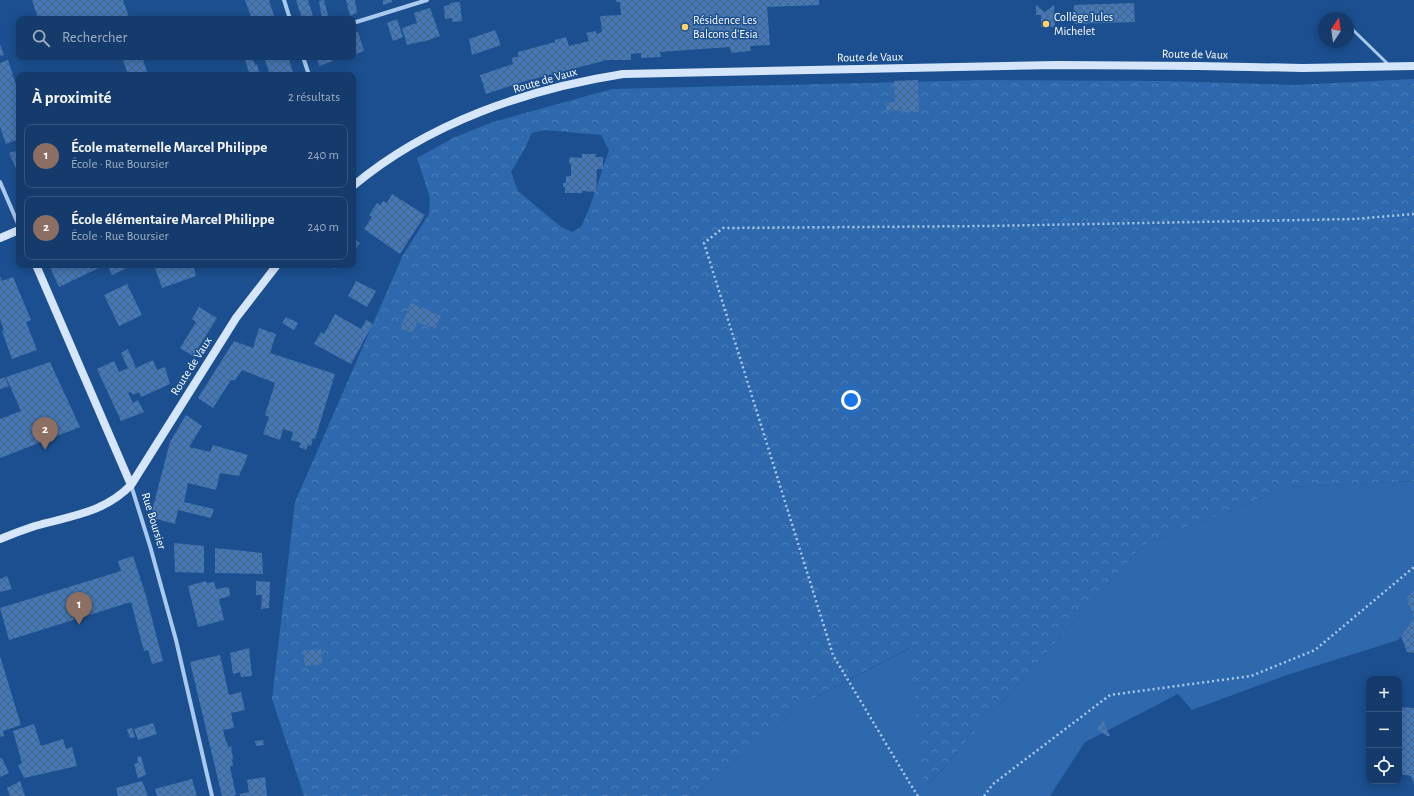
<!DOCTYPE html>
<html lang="fr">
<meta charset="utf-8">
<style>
body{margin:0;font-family:"Alegreya Sans",sans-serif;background:#214673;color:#f1f3f6}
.controls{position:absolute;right:12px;bottom:12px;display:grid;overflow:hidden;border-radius:8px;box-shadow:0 2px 10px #0003}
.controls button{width:36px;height:36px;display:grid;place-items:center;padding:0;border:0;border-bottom:1px solid #33557e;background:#143b6b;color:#f1f3f6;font:20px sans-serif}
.compass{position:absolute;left:1318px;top:12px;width:36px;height:36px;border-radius:50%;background:#143b6b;box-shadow:0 2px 10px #0003;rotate:13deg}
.you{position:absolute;left:851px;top:400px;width:14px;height:14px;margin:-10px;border:3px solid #fff;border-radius:50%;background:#1a73e8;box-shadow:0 0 0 6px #1a73e833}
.badge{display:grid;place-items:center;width:26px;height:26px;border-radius:50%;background:#ffd166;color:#fff;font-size:13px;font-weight:700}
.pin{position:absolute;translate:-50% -33px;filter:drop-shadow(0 1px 2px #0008)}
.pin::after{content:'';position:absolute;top:21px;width:14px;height:12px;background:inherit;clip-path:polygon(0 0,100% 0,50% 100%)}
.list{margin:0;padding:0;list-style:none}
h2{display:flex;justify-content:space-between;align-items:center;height:52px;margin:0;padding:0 16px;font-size:17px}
h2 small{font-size:13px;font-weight:400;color:#9dadc1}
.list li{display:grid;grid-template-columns:26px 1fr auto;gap:12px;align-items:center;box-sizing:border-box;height:64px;margin:0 8px 8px;padding:0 8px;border:1px solid #33557e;border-radius:8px}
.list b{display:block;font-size:15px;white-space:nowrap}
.list p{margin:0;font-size:13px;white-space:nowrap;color:#9dadc1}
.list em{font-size:13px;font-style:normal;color:#9dadc1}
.icon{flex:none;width:22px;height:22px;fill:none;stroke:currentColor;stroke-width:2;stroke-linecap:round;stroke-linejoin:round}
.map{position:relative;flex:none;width:1414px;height:796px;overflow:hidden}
.search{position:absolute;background:#143b6b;box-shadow:0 2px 10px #0003;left:16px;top:16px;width:340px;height:44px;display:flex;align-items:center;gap:10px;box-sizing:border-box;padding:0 14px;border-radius:8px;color:#9dadc1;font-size:15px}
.panel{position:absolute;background:#143b6b;box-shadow:0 2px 10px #0003;left:16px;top:72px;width:340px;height:196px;border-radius:8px}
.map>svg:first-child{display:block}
.green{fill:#2e69ad}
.forest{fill:url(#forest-crowns);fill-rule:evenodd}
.building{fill:url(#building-cross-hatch)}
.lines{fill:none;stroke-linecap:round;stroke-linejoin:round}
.path{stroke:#a9c9ee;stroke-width:2.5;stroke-dasharray:2 3;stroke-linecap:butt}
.lane{stroke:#a9c9ee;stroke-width:3}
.street{stroke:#a9c9ee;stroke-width:4}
.secondary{stroke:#d6e6fa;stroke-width:8}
.poi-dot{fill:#ffd166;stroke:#1b4f8f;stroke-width:1.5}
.labels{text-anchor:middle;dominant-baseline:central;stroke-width:3;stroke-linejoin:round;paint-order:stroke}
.poi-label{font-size:12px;fill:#fff;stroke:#1b4f8f;text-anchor:start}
.street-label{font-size:12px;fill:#fff;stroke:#1b4f8f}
</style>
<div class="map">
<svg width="1414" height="796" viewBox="0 0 1414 796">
<defs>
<pattern id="forest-crowns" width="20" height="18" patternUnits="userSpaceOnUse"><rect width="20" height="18" fill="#2e69ad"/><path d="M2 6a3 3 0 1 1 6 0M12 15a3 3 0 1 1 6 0" fill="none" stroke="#4d80b9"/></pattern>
<pattern id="building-cross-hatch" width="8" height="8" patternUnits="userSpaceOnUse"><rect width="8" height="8" fill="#4478b7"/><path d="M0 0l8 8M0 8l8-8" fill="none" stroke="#486282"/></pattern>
</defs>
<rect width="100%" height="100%" fill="#1b4f8f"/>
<!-- green -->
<path class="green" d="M1414 481V590L1406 600 1414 618 1398 640 1287 675 1192 710 1178 694 1085 742 1050 796H692L803 704 910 648 925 788 1143 545 1289 487Z"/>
<!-- forest -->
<path class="forest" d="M1414 79V481L1289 487 1143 545 924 789 909 648 803 704 692 796H304L272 699 295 502 403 255 429 214 430 198 417 158 455 137 493 122 612 89 985 80 1168 81 1293 85ZM544 130 601 135 609 150 589 209 581 227 572 232 561 227 518 191 511 172 524 150 532 133Z"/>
<!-- building -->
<path class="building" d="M32 0H123L129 17 124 19H38Z
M245 0H269L275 19H252Z
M296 0H308L314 19H302Z
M324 0 329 19H322L319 1Z
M346 0H355L357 13 350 16Z
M383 0H392V2L383 5Z
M616 0H819V5L767 7 770 45 750 46 751 51 731 53 730 47 660 52 661 57 641 58V53L631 54V60H607L522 82 486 94 480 75 513 64 512 60 513 57H518V52L555 42V40L566 37 569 46 589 41 586 33 596 31V34L602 32 600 16 621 15 620 2H616Z
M460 2 462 21 452 22V18L445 19 444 6 450 5V3Z
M1134 3 1135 22 1075 24 1074 5Z
M1036 5 1045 12 1054 5 1055 27H1041V15H1036Z
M430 8 440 36 423 42V41L407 45 402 28 417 23 414 13Z
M397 19 403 37 393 41 387 23Z
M495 30 501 45 472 55 469 39Z
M358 32 364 51 353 55V34Z
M0 44 4 55 0 56Z
M122 57H142L148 75H128Z
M244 57H252L255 65 257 64 260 75H250Z
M264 57H288L294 75H270Z
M317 57H332L333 61 319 66Z
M8 60 19 94V139L6 144 0 127V63Z
M918 80 919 112 886 110V102L895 103 894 81Z
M19 150V175L9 153Z
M582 154H596V157H603V169H597L596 192 582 191V193H565V187H563V183H566V176H571V164L569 163V160L570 157 582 158Z
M392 194 425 215 400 254 364 229 372 217 369 215 377 203 380 205 383 201 387 203Z
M353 238 360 243 353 252Z
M49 265H105L59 287Z
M107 265H131V266L112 275Z
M154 265H197V267L194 268 196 276 162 288Z
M326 265H338L335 269Z
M0 276 2 281 13 277 31 320 26 322 37 350 12 359 2 331 4 330 0 320Z
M356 281 376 291 367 307 348 296Z
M127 284 142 315 119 326 104 295Z
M411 303 441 316 435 329 417 322 413 333 400 328Z
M199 307 217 318 193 356 180 348 196 322 192 319Z
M335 314 361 329 366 320 373 324 351 364 314 344 321 332 324 334Z
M286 317 298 323 294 330 282 323Z
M259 328 276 334 270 353 335 374 315 439 313 438 311 446 308 445 306 450 299 447 301 443 291 440 293 432 283 429 280 440 263 434 269 417 265 415 275 383 242 370 235 380H231L213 408 198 398 234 341 253 348Z
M128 349 136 368 153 360 157 370 165 367 170 384 141 397 139 392 133 395 131 392 128 393 133 403 138 400 144 412 121 421 97 369 114 361 119 372 128 368 121 353Z
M50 362 80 427 0 458V419L21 411 6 377Z
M5 377 9 386 0 389V379Z
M186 415 202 426 189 447 210 452 213 445 248 455 239 476 220 473 216 490 188 483 184 502 214 509 211 518 178 510 175 524 153 518 152 511 170 442Z
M174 543 204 546V573L175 572Z
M215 548 262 553 263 574 215 573Z
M133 556 146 596 163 661 152 664 148 650 144 651 131 602 9 640 0 608 121 571 118 561Z
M7 576 12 589 0 592V579Z
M206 581 207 583 214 582 216 589 229 587 230 596 219 599 224 620 198 627 188 586Z
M256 581 270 582 269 608 261 609 262 595H256Z
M1414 590V653L1407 652 1401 636 1414 618 1406 599Z
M249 648 252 676 241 677 240 672 233 674 230 653Z
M321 649 322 664 305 666 303 651Z
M220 655 229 695 241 692 245 710 231 713 234 728 223 730 226 742H227L228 747 231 746 233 759 232 760 233 765 230 767 236 795 233 796H222L190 662Z
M0 656 21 725 3 731 4 736 0 737Z
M1399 707 1414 708V784L1411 776 1399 774Z
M1103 720 1110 736H1107L1097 729Z
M153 723 157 734 138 740 134 729Z
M34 724 41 746 63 739 66 749 72 747 77 766 24 778 18 765 22 763 13 731Z
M132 728 135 737 130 738 127 729Z
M263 740 264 745 256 746 255 741Z
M141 756 146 775 138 778 134 764 138 763 137 757Z
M0 758H2L9 773 0 777Z
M265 777 267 796H240V794L249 792 247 780Z
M192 779 197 796H157L155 789Z
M20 781 25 796H10L7 788Z
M142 781 148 796H118L116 788Z"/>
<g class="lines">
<!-- path -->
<path class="path" d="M918 796 909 782 833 655 704 243 723 228 987 226 1354 219 1414 214
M984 796 993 784 1110 695 1251 676 1315 650 1414 567"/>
<!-- lane -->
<path class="lane" d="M1352 29 1389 65"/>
<!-- street -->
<path class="street" d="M284 0 290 19
M353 23 427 0
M303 57 309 75
M0 182 19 226
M131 485 150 546 176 640 212 796"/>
<!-- secondary -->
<path class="secondary" d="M353 186C428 123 527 89 623 74L1058 65 1198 66 1303 68 1414 66
M0 238 19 230
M36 265 131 485
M0 539C12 534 23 530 35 526 70 516 104 513 131 485L236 318 277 265"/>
</g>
<!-- markers -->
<g class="poi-dot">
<circle cx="1046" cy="24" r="4"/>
<circle cx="685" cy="27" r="4"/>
</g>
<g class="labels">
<!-- poi labels -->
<g class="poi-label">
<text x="1054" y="17">Collège Jules<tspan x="1054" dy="14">Michelet</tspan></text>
<text x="693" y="20">Résidence Les<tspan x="693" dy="14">Balcons d'Esia</tspan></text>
</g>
<!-- street labels -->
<g class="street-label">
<text transform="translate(1195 54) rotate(1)">Route de Vaux</text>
<text transform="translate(870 57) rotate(-1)">Route de Vaux</text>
<text transform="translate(545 80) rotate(-16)">Route de Vaux</text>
<text transform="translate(191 366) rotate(-58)">Route de Vaux</text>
<text transform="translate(154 521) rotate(73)">Rue Boursier</text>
</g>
</g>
</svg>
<div class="controls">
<button>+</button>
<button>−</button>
<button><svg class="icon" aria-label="locate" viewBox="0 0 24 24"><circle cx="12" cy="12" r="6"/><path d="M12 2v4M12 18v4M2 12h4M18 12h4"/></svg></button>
</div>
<svg class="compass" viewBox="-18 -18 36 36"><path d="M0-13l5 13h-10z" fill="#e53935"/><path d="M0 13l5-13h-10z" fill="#9dadc1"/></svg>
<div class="you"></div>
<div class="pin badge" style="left:79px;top:625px;background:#8d6e63">1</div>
<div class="pin badge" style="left:45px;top:450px;background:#8d6e63">2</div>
<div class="search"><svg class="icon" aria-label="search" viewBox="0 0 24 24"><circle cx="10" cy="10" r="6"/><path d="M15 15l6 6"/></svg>Rechercher</div>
<section class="panel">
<h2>À proximité<small>2 résultats</small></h2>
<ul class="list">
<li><span class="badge" style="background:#8d6e63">1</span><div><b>École maternelle Marcel Philippe</b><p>École · Rue Boursier</p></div><em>240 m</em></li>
<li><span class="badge" style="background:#8d6e63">2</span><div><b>École élémentaire Marcel Philippe</b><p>École · Rue Boursier</p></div><em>240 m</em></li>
</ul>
</section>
</div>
